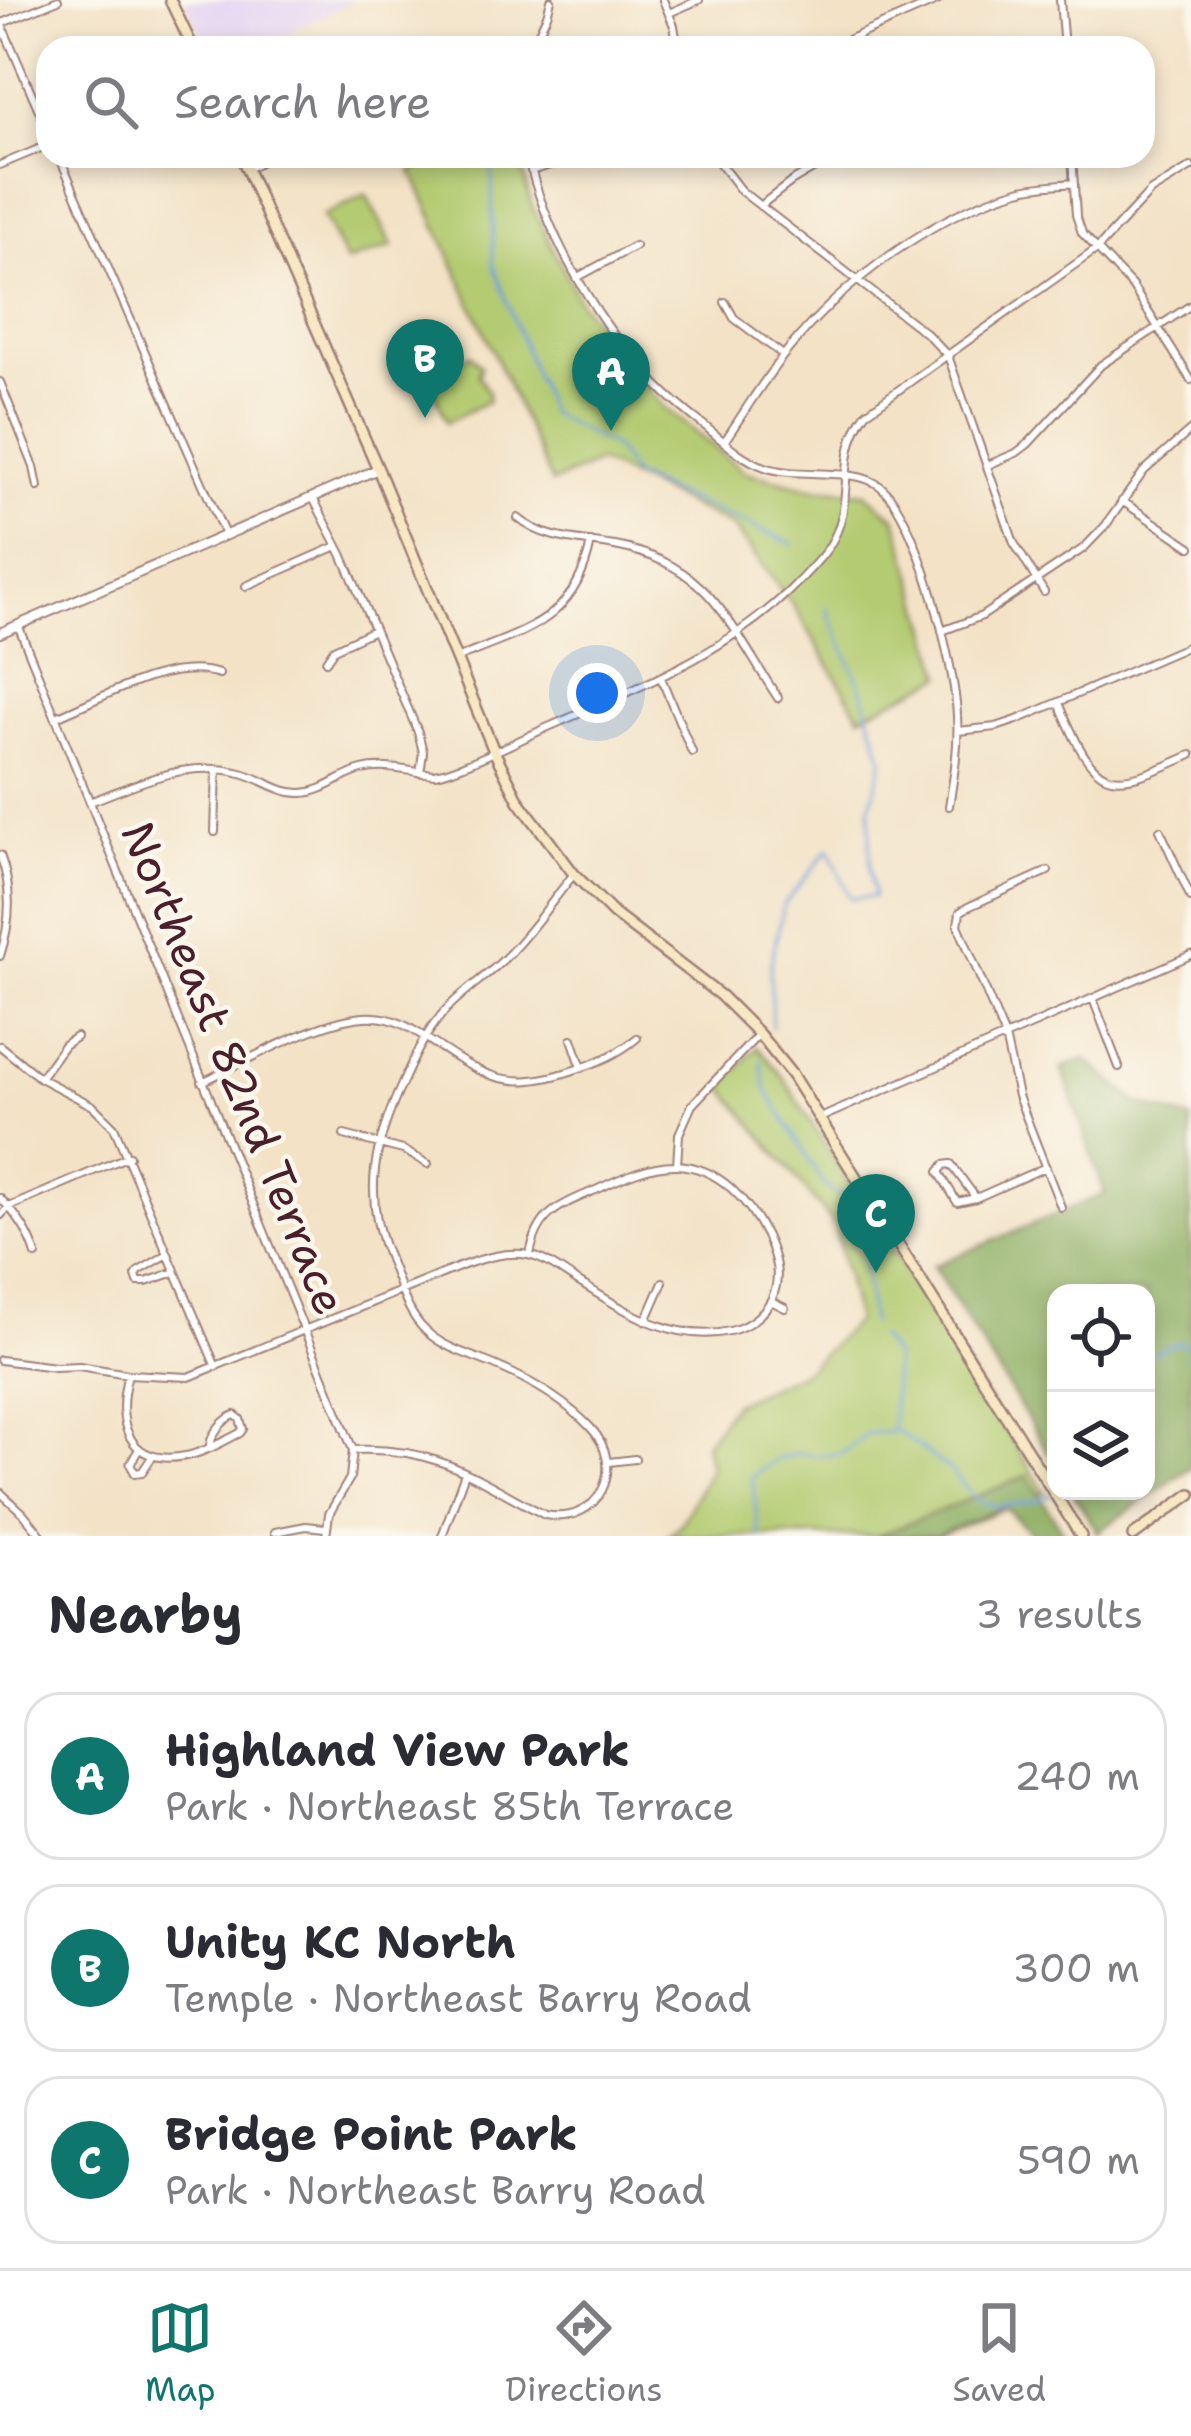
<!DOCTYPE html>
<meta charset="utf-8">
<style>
body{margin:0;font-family:"Shantell Sans",sans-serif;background:#f7f7f7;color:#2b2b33}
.controls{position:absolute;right:36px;bottom:36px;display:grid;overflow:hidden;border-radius:24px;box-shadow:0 6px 18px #0003}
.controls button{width:108px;height:108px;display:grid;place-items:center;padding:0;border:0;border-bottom:3px solid #e1e1e2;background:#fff;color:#2b2b33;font:60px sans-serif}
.you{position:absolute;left:597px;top:693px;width:42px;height:42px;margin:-30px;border:9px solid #fff;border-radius:50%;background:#1a73e8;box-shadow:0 0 0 18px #1a73e833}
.badge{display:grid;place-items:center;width:78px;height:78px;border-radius:50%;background:#0f766e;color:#fff;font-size:39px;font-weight:700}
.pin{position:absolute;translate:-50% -99px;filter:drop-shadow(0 3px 6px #0008)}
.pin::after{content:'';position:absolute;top:63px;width:42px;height:36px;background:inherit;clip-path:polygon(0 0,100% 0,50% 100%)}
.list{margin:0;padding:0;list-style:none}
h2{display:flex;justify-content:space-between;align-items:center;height:156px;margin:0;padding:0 48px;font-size:51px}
h2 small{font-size:39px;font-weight:400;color:#7c7c81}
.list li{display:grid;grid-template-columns:78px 1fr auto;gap:36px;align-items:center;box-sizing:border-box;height:168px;margin:0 24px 24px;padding:0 24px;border:3px solid #e1e1e2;border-radius:36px}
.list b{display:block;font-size:45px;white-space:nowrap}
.list p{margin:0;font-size:39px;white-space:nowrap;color:#7c7c81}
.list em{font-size:39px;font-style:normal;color:#7c7c81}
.icon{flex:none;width:66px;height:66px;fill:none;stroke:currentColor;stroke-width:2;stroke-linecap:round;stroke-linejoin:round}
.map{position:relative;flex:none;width:1191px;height:1536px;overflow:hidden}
.search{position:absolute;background:#fff;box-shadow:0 6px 18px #0003;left:36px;right:36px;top:36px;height:132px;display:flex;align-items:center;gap:30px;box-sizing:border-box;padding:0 42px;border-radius:36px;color:#7c7c81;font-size:45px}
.sheet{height:732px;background:#fff}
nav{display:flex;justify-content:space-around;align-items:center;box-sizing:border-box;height:168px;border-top:3px solid #e1e1e2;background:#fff;font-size:33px;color:#7c7c81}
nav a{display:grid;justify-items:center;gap:6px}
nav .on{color:#0f766e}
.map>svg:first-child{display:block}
.built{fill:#e3d3f3}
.green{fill:#b3cb71;stroke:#7e754e;stroke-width:3}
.forest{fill:#8eaf63;stroke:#6c6747;stroke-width:3}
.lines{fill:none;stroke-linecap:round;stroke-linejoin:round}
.stream{stroke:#6e9ed8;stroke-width:3}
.minor-casing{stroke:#9e8078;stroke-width:10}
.tertiary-casing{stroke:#9e8078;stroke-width:12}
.secondary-casing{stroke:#9e8078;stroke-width:14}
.minor{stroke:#fff;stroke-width:6}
.tertiary{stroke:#fff;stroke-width:8}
.secondary{stroke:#f7e8c3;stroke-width:9}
.labels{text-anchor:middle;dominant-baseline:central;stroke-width:9;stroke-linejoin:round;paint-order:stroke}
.street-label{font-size:45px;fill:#4a1f2b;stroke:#fbf7ec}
</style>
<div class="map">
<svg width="1191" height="1536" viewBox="0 0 1191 1536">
<rect width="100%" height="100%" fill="#fbf7ec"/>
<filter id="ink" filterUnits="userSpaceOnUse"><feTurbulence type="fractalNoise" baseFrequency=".00833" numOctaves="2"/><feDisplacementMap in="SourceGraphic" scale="24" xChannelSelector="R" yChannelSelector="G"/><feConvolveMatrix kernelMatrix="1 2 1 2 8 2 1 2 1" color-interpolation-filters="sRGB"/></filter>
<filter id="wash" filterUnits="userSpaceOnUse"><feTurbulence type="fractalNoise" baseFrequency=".004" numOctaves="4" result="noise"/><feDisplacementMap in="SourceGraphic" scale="48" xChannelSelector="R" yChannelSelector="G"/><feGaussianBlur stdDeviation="2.7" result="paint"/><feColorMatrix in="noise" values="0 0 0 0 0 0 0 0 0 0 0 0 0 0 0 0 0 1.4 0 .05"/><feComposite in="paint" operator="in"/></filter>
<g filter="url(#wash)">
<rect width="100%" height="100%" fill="#f3e2c6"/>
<!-- built -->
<path class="built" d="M185 0H354L259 48H206Z"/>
<!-- green -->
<path class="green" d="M447 156H518L532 206 579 301 663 407 745 472 810 488 864 492 896 518 943 676 860 716 794 606 732 526 599 462 552 483 412 171Z
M366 195 393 246 346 262 323 216Z
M471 355 481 366 478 375 488 392V401L447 422 429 379 435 369Z
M757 1047 782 1076 1045 1492 937 1536H667L681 1524 710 1469 705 1444 734 1403 806 1370 856 1321 835 1226 722 1086Z"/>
<!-- forest -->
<path class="forest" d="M1085 1059 1138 1103 1191 1120V1467L1098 1532 1072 1491H1146V1293H1056V1465L933 1266 1105 1194 1062 1068Z
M1027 1476 1066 1536H1034L1004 1507 935 1536H877Z"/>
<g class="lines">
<!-- stream -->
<path class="stream" d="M492 156 493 264 549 413 615 448 634 477 794 544
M772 1027 770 967 784 904 829 849 850 898 874 897 870 869V808L883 759 860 684 826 607
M761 1061 766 1089 824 1185 858 1209 871 1323
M879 1337 894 1357 892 1432
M1146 1357 1173 1344 1186 1343 1191 1361
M759 1536 752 1477 773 1461 798 1453 820 1456 843 1453 869 1433 899 1432 951 1471 975 1499 997 1507 1037 1501 1050 1495"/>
</g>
</g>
<g filter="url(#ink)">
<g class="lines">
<defs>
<path id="minor" d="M663 0 674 26 678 48
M1060 0 1064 48
M669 13 699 0
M0 21 48 131
M0 24 58 0
M531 48 547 15 551 0
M829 48 939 0
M59 156 225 535
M528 156C545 234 600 328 656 384 671 399 688 413 705 426 723 441 742 459 765 467 797 479 854 466 880 486 918 516 955 666 957 716 959 746 954 776 949 806
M714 156 741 191 927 334 948 356 1014 543 1044 592
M1072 156 1076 215 1082 233 1132 286 1191 380
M0 165 48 145
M247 169 271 156
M531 171 579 156
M760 206 791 182 835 156
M578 277 635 246
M725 302 734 318 783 355
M0 382 34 467 38 487
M724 442C745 411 764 379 787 351 841 284 935 213 1019 190 1036 185 1055 185 1074 183
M988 465 1016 453 1028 444 1101 365 1191 305
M313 498 342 554 418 732 423 752 420 773
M1122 501 1191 547
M518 518C545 541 582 540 615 546 711 564 729 625 778 698
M246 586 337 546
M18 625 353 1450 350 1478 329 1514 326 1536
M942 631 982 616 1084 548 1106 525 1144 471 1191 430
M456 659C523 630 575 624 591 542
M326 661 334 649 374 630
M661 678 692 752
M1059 703C1096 791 1105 794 1191 755
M56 717C103 698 168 658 219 674
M958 731 996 727 1017 720 1191 645
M90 802C139 783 187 759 241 773 262 778 280 794 302 793 325 792 341 775 362 770 385 764 411 772 435 774L444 772C479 761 513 743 546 728 635 689 732 652 800 580 811 568 822 558 830 545 857 502 834 456 866 413L1097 249 1151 191 1191 167
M1160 830 1191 898
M215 832 217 769
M0 855C13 889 11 922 0 956
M1048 871 968 907 960 912 958 925 1005 1037 1018 1096 1061 1207
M1093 999 1119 1067
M572 1039 582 1068
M0 1046 40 1078 93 1106 114 1127 216 1367
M40 1078 64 1045 76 1037
M202 1082C245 1062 329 1013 375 1017 395 1018 409 1027 426 1038 479 1074 506 1093 571 1071 596 1063 617 1055 637 1038
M818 1119 1191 955
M344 1135 403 1150 428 1164
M677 1165 679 1134 692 1105 759 1034
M0 1198C16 1214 30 1234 36 1255
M976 1198 951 1164 944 1165 939 1172 957 1202 976 1198 1046 1167
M0 1216 9 1207 129 1156
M168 1254 139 1271 136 1276 138 1282H146L175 1272
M771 1301 785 1308
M646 1321 663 1282
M0 1360 55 1367 79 1366 128 1374 189 1377 464 1265C484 1258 507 1251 528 1255 545 1258 562 1272 577 1281 622 1309 673 1344 730 1331 747 1327 764 1315 772 1298 782 1277 775 1256 766 1236 749 1201 719 1167 677 1165 650 1164 621 1178 598 1189 560 1206 538 1211 530 1255
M128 1374C115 1422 127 1467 186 1456 204 1453 224 1441 240 1433L243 1429 240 1419 235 1415C223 1419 212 1433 210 1445
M139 1449 130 1464 135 1473 142 1472 152 1457
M353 1450C437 1446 474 1478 545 1515 599 1526 628 1467 590 1427 566 1402 531 1381 499 1367 475 1356 446 1350 426 1331 407 1314 399 1283 389 1259 362 1196 374 1144 402 1084 413 1059 425 1034 443 1013 461 992 485 978 504 959 530 934 551 902 574 874
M609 1462 635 1459
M0 1492 23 1513 42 1536
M275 1532 306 1526 325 1528
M442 1536 465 1473"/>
<path id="tertiary" d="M0 633 378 469"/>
<path id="secondary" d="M170 0 193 48
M241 156 378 469 494 751 519 801 574 874 614 914 721 996 759 1034 792 1075 1081 1536
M1133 1536 1191 1494"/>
</defs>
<!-- minor casing -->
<use href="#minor" class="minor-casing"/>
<!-- tertiary casing -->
<use href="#tertiary" class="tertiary-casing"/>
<!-- secondary casing -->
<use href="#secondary" class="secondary-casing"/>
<!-- minor -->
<use href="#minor" class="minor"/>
<!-- tertiary -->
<use href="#tertiary" class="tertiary"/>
<!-- secondary -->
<use href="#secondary" class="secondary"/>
</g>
</g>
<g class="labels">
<!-- street labels -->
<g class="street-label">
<text transform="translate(234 1068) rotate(68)">Northeast 82nd Terrace</text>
</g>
</g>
</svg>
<div class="controls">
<button><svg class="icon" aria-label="locate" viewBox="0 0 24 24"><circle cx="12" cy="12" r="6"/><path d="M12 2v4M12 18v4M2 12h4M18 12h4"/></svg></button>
<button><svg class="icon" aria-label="layers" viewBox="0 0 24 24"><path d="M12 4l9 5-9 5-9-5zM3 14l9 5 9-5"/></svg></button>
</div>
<div class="you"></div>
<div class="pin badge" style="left:611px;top:431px">A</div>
<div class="pin badge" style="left:425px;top:418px">B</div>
<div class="pin badge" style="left:876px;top:1273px">C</div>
<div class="search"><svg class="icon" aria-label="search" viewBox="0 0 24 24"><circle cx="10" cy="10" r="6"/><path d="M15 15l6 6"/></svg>Search here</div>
</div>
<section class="sheet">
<h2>Nearby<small>3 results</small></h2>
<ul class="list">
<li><span class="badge">A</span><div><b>Highland View Park</b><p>Park · Northeast 85th Terrace</p></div><em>240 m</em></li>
<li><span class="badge">B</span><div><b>Unity KC North</b><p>Temple · Northeast Barry Road</p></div><em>300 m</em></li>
<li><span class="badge">C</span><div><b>Bridge Point Park</b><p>Park · Northeast Barry Road</p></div><em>590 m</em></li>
</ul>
</section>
<nav>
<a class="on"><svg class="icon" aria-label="map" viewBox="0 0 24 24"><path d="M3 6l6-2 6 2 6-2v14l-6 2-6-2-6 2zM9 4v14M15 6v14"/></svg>Map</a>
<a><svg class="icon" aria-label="directions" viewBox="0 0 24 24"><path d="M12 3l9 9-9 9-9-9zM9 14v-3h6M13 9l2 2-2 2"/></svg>Directions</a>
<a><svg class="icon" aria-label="saved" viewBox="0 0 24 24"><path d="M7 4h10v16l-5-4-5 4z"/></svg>Saved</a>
</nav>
